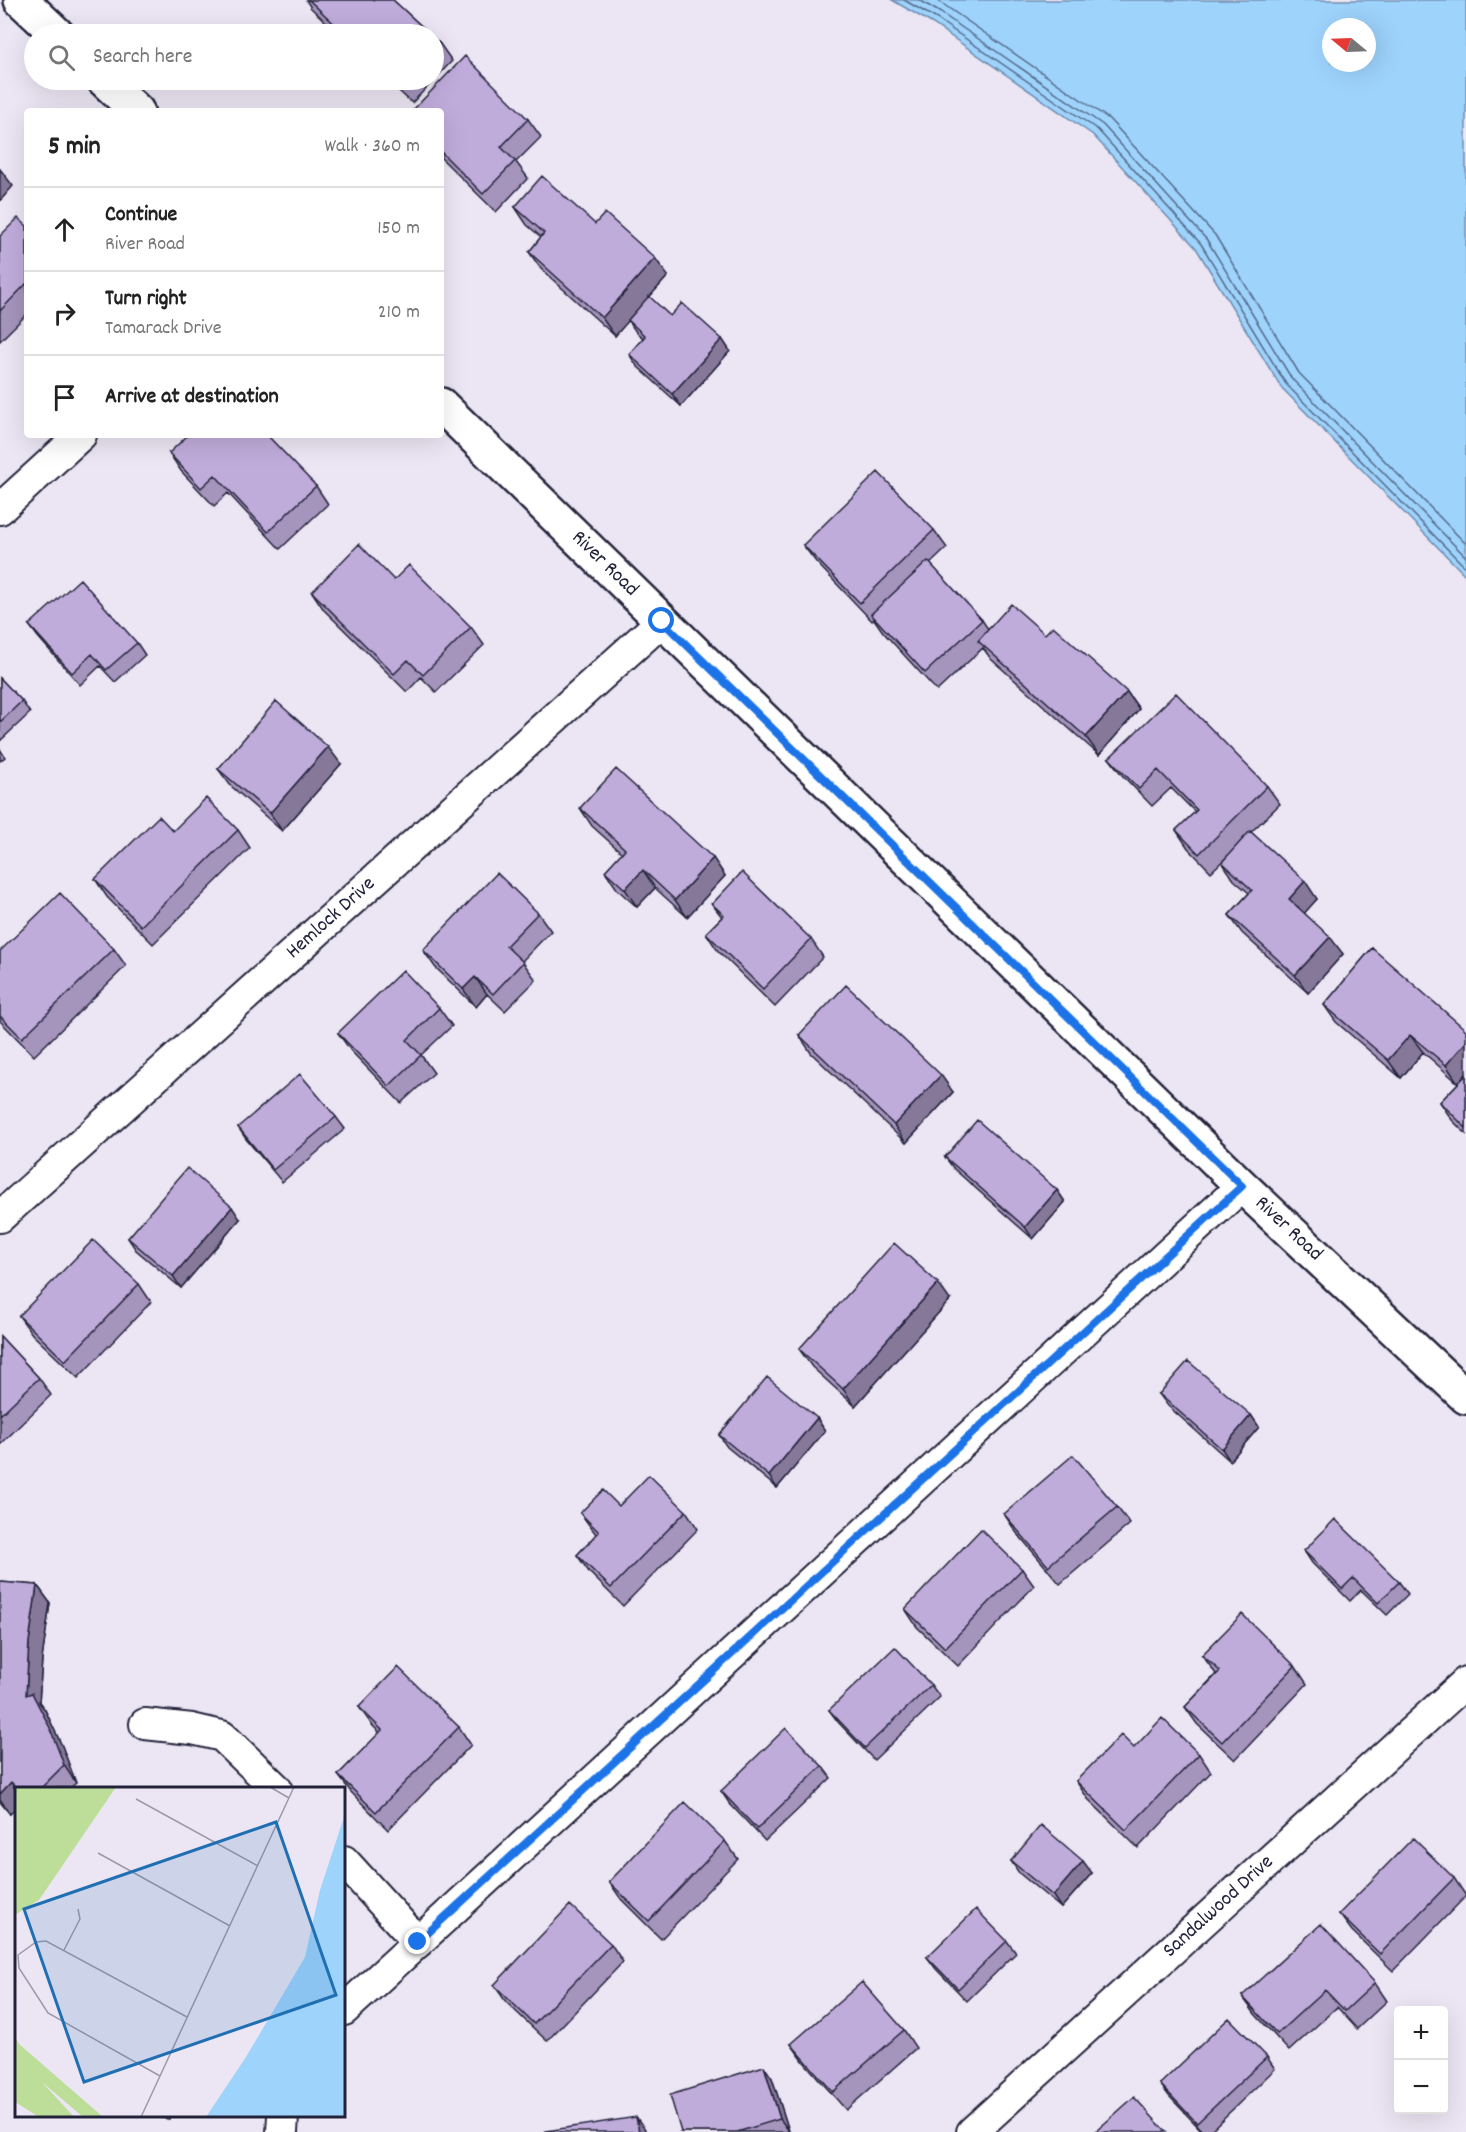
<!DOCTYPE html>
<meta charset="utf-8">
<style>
body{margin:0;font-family:Dekko,sans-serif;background:#f6f6f6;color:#222}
.controls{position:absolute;right:18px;bottom:18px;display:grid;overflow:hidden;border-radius:6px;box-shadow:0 6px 24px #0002}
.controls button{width:54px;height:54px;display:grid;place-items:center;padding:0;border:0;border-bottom:2px solid #e0e0e0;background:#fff;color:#222;font:30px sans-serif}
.compass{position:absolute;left:1322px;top:18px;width:54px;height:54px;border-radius:50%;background:#fff;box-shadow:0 6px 24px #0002;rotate:289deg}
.stop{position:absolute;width:18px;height:18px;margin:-14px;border:4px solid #1a73e8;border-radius:50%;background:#fff}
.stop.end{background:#1a73e8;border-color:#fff;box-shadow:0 2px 6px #0008}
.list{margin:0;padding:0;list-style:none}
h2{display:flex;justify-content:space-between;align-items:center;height:78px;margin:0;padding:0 24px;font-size:26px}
h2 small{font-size:20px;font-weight:400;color:#767676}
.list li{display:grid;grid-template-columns:39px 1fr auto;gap:18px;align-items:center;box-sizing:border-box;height:84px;padding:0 24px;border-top:2px solid #e0e0e0}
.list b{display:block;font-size:22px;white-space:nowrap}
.list p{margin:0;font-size:20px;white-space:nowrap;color:#767676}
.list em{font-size:20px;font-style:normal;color:#767676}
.icon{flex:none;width:33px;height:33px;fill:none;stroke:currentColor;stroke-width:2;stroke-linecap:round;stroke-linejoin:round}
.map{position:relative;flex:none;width:1466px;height:2132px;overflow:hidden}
.search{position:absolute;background:#fff;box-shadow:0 6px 24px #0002;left:24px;top:24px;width:420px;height:66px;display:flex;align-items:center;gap:15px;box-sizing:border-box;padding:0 21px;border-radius:33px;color:#767676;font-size:22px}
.panel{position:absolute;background:#fff;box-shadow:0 6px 24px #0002;left:24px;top:108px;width:420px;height:330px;border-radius:6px}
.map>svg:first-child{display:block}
.water{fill:#9ed3fc;stroke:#6c8caf;stroke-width:1.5;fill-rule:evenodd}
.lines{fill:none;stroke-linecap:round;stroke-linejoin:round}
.shore{stroke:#546988;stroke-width:1.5}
.minor-casing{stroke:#22223b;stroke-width:34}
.tertiary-casing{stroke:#22223b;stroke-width:38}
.minor{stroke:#fff;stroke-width:30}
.tertiary{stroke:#fff;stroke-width:33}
.wall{fill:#a594bc;stroke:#22223b;stroke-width:1.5}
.shaded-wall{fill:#867899;stroke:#22223b;stroke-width:1.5}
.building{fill:#c0acdb;stroke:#22223b;stroke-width:1.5}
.route{stroke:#1a73e8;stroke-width:8}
.labels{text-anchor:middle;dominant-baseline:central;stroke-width:5;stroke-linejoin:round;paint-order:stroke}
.street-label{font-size:21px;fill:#22223b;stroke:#fff}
.inset-road{fill:none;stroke:#9b98aa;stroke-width:1.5}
.view{fill:#1f6fb2;fill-opacity:0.15;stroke:#1f6fb2;stroke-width:3}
.inset-edge{fill:none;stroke:#22223b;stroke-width:3}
</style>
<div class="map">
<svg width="1466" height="2132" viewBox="0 0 1466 2132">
<rect width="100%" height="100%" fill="#ece6f4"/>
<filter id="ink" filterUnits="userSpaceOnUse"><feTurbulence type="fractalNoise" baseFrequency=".0167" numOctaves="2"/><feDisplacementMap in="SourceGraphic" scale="12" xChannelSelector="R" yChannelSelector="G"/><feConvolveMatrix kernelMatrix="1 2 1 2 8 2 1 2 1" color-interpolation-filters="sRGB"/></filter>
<g filter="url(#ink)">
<!-- water -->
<path class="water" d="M892 0H1466V576L1281 387 1196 248 1093 135 933 24ZM1331 27H1367V63H1331Z"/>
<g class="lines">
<!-- shore -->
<path class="shore" d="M904 0 937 19 1098 130 1201 244 1286 384 1466 568
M919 0 941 13 1103 125 1207 240 1292 379 1466 557
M937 0 1109 119 1215 235 1299 373 1466 544"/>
<defs>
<g id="minor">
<path d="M0 509 81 435"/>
<path id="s1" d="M0 1217 662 621"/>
<path d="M145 1724 192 1729 222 1736 276 1788"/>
<path d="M344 1861 418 1942"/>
<path d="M344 2010 1242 1186"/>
<path d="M282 2132 283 2116"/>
<path id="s2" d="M972 2132 1466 1682"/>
</g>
<g id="tertiary">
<path d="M21 0 57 34"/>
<path d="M104 80 137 111"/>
<path id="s3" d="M441 405 1242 1186 1466 1397"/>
</g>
</defs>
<!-- minor casing -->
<use href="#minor" class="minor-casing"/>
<!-- tertiary casing -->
<use href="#tertiary" class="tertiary-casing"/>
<!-- minor -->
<use href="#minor" class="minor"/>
<!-- tertiary -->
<use href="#tertiary" class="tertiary"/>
</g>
<!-- wall -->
<path class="wall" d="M306 0H393L430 34H339L311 8Z
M434 38 440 44 452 61 412 103 387 80H434Z
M441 111 528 119 541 137 516 162 528 178 496 212 441 158Z
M515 207 595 224 668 276 649 297 670 316 722 339 730 351 681 406 637 366 629 354 643 338 636 332 628 320 615 336 541 269 529 252 541 237 527 225Z
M27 226V314L0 341V236Z
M169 453 316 486 328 504 280 549 228 493 214 506 181 471Z
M934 530 947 548 930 564 982 620 988 629 1045 634 1127 692 1139 709 1099 755 991 659 983 648 937 691 883 632 874 619 872 621 816 562 803 545Z
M394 580 471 627 484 645 436 692 421 677 407 692 324 610 312 592Z
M29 625 137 643 145 655 115 682 100 666 80 685 38 637Z
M0 678 22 701 30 713 0 741Z
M0 749 5 757 0 761Z
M1109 758 1267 786 1280 804 1251 832 1317 899 1304 913 1343 954 1308 993 1242 933 1229 915 1249 893 1234 880 1222 862 1232 852 1211 872 1188 848 1176 830 1195 812 1171 788 1152 806 1122 775Z
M341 764 282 831 231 786 218 769Z
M580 808 713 858 725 876 687 917 655 888 637 907 617 889 605 871 622 853 592 826Z
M238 830 250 848 153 944 107 897 95 879 173 831Z
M712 904 811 939 823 957 775 1007 718 951 706 933 722 917Z
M538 913 551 931 522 961 536 980 505 1011 487 994 476 1007 435 967 423 950Z
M1372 948 1460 1082 1466 1075V1134L1452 1120 1440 1102 1458 1083 1423 1052 1401 1078 1336 1022 1324 1005Z
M114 949 126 966 34 1056 0 1021V951Z
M439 1008 452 1026 421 1055 434 1073 401 1103 351 1051 338 1033Z
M799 1035 953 1092 906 1143 811 1053Z
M336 1117 345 1129 282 1182 246 1139 238 1127Z
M945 1157 1057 1190 1065 1202 1033 1239 954 1169Z
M240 1219 181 1288 136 1250 128 1238Z
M139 1284 151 1302 78 1378 32 1334 19 1316Z
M950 1300 855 1406 812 1367 799 1349Z
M0 1336 39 1378 51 1395 0 1445Z
M1159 1394 1251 1415 1259 1427 1230 1461 1168 1406Z
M817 1418 825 1431 777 1488 727 1447 719 1435Z
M619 1506 686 1511 698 1529 623 1606 589 1572 577 1555 596 1534 580 1513Z
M1117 1507 1130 1524 1060 1584 1016 1532 1004 1514Z
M1304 1551 1399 1582 1408 1594 1387 1615 1361 1590 1350 1601 1312 1563Z
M1022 1569 1034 1586 958 1666 917 1627 905 1609Z
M0 1582 37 1585 50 1603 42 1659 39 1702 45 1710 62 1746 76 1783 70 1788H16V1807L10 1814 0 1802Z
M1202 1655 1295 1666 1307 1684 1235 1760 1197 1724 1185 1707 1216 1674Z
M931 1685 940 1697 874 1760 838 1722 829 1710Z
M359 1707 459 1727 471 1745 388 1830 351 1792 338 1775 380 1733 372 1725Z
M1134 1748 1199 1754 1211 1772 1138 1848 1088 1799 1076 1781Z
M822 1766 831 1778 765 1841 729 1803 721 1791Z
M725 1841 738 1859 661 1939 621 1899 609 1882Z
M1011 1861 1092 1873 1061 1908 1019 1873Z
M1454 1878 1466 1896 1393 1971 1352 1931 1339 1914Z
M1007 1941 1016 1953 967 2001 936 1969 927 1957Z
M611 1944 623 1962 547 2041 506 2002 494 1985Z
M1375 1983 1387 2001 1357 2029 1337 2007 1289 2051 1255 2014 1242 1996Z
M904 2030 916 2048 846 2110 804 2062 791 2044Z
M1267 2057 1275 2069 1209 2132H1203L1169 2096 1160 2084Z
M772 2078 789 2131 785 2132H681Z
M149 2115H170L169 2119Z"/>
<!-- shaded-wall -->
<path class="shaded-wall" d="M0 169 13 186 0 201Z
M655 258 668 276 615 336 602 318Z
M722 339 730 351 681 406 672 394Z
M1127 692 1139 709 1099 755 1086 737Z
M328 747 341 764 282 831 270 813Z
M713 858 725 876 687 917 675 900Z
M643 870 655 888 637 907 625 889Z
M1305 881 1317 899 1301 917 1289 899Z
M1330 937 1343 954 1308 993 1295 975Z
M475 977 487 994 476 1007 463 989Z
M1410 1035 1423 1052 1401 1078 1388 1060Z
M1466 1042V1074L1458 1083 1446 1065Z
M941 1075 953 1092 906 1143 894 1125Z
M1057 1190 1065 1202 1033 1239 1025 1227Z
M232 1207 240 1219 181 1288 173 1276Z
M938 1283 950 1300 855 1406 843 1389Z
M1251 1415 1259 1427 1230 1461 1222 1449Z
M817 1418 825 1431 777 1488 769 1476Z
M37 1585 50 1603 42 1659 39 1702 45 1710 62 1746 76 1783 64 1765 26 1695 29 1642Z
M11 1782 16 1790V1807L10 1814 0 1799V1794Z
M1083 1861 1092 1873 1061 1908 1053 1896Z
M764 2066 772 2078 789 2131 780 2119Z
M636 2117 645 2129V2132H639Z"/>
<!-- building -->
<path class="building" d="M309 0H393L430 34H345Z
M434 38 440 44 434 50Z
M465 56 528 119 501 147 515 161 483 194 441 152V111H412Z
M393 80H406L400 86Z
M542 176 595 224 605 213 655 258 602 318 529 252 544 233 515 207Z
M18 218 27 226V283L0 311V236Z
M649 296 670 316 682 303 722 339 672 394 629 354 645 336 628 320Z
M188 435H267L316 486 268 532 215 475 201 488 169 453Z
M878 472 934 530 860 603 803 545Z
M359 544 394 580 409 565 471 627 423 675 408 660 394 674 312 592Z
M928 561 982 620 925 673 871 614Z
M80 579 137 643 106 670 92 654 72 673 29 625Z
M1011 604 1045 634 1053 626 1127 692 1086 737 978 641Z
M0 678 22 701 0 722Z
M1176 693 1267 786 1199 854 1176 830 1197 810 1158 770 1139 789 1109 758Z
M276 701 328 747 270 813 218 769Z
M616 769 713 858 675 900 643 870 625 889 605 871 625 849 580 808Z
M206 798 238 830 141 926 95 879 159 816 173 831Z
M1250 831 1305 881 1289 899 1330 937 1295 975 1229 915 1252 890 1222 862Z
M742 872 811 939 763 989 706 933 724 915 712 904Z
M497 873 538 913 506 946 523 962 493 994 475 977 463 989 423 950Z
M60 893 114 949 22 1038 0 1016V951Z
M1372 948 1466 1030V1042L1446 1065 1410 1035 1388 1060 1324 1005Z
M403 970 439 1008 407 1040 421 1055 389 1086 338 1033Z
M846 985 941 1075 894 1125 799 1035Z
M300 1074 336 1117 273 1170 238 1127Z
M1466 1075V1128L1440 1102Z
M977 1120 1057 1190 1025 1227 945 1157Z
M187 1168 232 1207 173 1276 128 1238Z
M93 1240 139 1284 65 1361 19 1316Z
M894 1243 938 1283 843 1389 799 1349Z
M0 1336 39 1378 0 1415Z
M1188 1361 1251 1415 1222 1449 1159 1394Z
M767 1377 817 1418 769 1476 719 1435Z
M1073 1455 1117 1507 1048 1566 1004 1514Z
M649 1475 686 1511 611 1588 577 1555 599 1532 580 1513 603 1490 619 1506Z
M1335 1519 1399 1582 1378 1603 1353 1578 1342 1589 1304 1551Z
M981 1529 1022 1569 945 1648 905 1609Z
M0 1582 37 1585 29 1642 26 1695 32 1693 50 1728 64 1765 41 1788H17L11 1782 0 1794Z
M1242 1614 1295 1666 1222 1742 1185 1707 1220 1671 1202 1655Z
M895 1647 931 1685 865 1748 829 1710Z
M398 1667 459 1727 376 1812 338 1775 382 1730 359 1707Z
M1162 1718 1199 1754 1126 1830 1076 1781 1121 1735 1134 1748Z
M786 1728 822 1766 757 1829 721 1791Z
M685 1802 725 1841 649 1921 609 1882Z
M1041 1825 1083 1861 1053 1896 1011 1861Z
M1413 1838 1454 1878 1380 1954 1339 1914Z
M570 1905 611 1944 534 2024 494 1985Z
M976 1909 1007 1941 958 1989 927 1957Z
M1321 1924 1375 1983 1345 2011 1325 1990 1277 2034 1242 1996Z
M862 1982 904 2030 833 2092 791 2044Z
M1229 2018 1267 2057 1197 2123 1160 2084Z
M764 2066 780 2119 737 2132H681L670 2095Z
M1134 2097 1166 2132H1095Z
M636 2117 639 2132H547L546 2131Z"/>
</g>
<g class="lines" filter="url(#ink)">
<!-- route -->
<path class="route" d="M418 1942 1242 1186 662 621"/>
</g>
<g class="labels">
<!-- street labels -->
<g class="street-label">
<text stroke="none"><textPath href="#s3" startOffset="228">River Road</textPath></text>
<text stroke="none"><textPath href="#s1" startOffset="446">Hemlock Drive</textPath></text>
<text stroke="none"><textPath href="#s3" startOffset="1182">River Road</textPath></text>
<text stroke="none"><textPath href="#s2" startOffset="334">Sandalwood Drive</textPath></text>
</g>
</g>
<!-- overview -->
<g transform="translate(15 1787)">
<rect width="330" height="330" fill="#ece6f4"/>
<path d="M0 0H101L24 113 0 128ZM0 250 4 257 88 330H68L27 295 59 330H24L0 315Z" fill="#bdde98"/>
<path d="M330 27V330H191L231 270 290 170 305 103Z" fill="#9ed3fc"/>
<path class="inset-road" d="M255 0 274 11M121 12 243 79M83 66 215 139M49 163 65 132 63 122M145 289 33 226 4 181 3 168 21 155 31 154 172 230M126 330 279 0"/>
<path class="view" d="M261 35 321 208 69 295 9 122Z"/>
<rect width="330" height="330" class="inset-edge"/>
</g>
</svg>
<div class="controls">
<button>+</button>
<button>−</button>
</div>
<svg class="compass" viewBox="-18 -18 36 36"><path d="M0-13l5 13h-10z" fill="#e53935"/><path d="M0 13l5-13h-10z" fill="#767676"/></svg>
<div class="stop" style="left:662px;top:621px"></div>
<div class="stop end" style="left:418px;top:1942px"></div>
<div class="search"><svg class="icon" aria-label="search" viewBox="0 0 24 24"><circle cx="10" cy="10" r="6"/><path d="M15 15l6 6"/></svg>Search here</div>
<section class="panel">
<h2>5 min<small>Walk · 360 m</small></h2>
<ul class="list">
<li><svg class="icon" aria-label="ahead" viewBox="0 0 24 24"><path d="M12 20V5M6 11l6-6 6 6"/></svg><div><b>Continue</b><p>River Road</p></div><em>150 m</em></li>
<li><svg class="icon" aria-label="right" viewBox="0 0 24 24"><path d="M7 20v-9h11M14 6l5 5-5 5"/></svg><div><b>Turn right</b><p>Tamarack Drive</p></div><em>210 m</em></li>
<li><svg class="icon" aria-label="arrive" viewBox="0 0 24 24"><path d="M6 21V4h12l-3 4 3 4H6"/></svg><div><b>Arrive at destination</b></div></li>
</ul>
</section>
</div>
